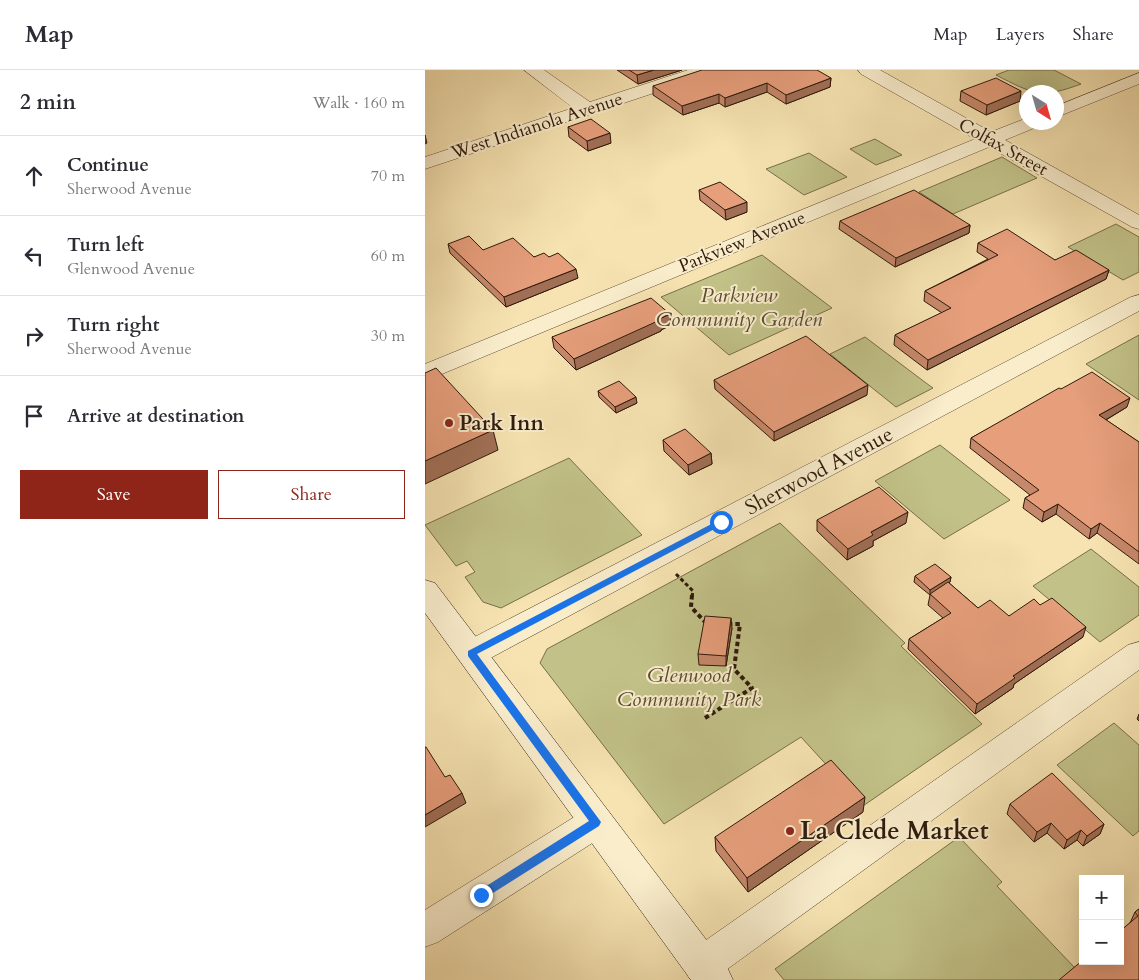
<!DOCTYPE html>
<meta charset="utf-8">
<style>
body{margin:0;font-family:Cardo,serif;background:#f2f2f3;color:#2b2b33}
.controls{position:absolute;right:15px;bottom:15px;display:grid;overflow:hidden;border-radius:0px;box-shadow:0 5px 20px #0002}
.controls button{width:45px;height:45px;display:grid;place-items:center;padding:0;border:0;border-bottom:1px solid #e1e1e2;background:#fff;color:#2b2b33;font:25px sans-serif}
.compass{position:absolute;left:594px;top:15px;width:45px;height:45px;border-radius:50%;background:#fff;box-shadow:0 5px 20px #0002;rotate:143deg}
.stop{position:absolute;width:15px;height:15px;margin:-11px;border:4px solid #1a73e8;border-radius:50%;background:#fff}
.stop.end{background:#1a73e8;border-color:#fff;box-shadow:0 1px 5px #0008}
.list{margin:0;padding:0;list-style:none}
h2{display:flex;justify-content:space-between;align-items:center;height:65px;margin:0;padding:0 20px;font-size:21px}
h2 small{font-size:16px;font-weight:400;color:#7c7c81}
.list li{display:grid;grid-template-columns:32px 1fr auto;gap:15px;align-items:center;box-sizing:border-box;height:80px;padding:0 20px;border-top:1px solid #e1e1e2}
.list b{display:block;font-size:19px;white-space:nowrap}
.list p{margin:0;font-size:16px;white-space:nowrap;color:#7c7c81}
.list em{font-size:16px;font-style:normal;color:#7c7c81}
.actions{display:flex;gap:10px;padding:15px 20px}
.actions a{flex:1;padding:11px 0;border:1px solid #8f2418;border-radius:0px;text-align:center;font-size:18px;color:#8f2418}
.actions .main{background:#8f2418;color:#fff}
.icon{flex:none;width:28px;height:28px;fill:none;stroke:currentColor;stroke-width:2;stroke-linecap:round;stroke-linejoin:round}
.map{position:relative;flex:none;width:714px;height:910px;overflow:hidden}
header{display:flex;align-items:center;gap:30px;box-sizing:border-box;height:70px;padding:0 25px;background:#fff;border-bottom:1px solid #e1e1e2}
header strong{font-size:24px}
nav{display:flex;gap:28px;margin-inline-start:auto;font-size:18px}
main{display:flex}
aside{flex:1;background:#fff}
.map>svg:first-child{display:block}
.green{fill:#c2c288;stroke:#786e4a}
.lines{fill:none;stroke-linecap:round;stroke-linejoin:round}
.street-casing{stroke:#614c35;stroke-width:1}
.secondary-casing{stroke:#2f1a0c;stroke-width:1}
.path-far1{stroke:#2f1a0c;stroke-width:3;stroke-dasharray:4 2.5;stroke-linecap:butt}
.path{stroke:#2f1a0c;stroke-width:4;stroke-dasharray:4.5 3;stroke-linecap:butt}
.street{fill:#f9edcc;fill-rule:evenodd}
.secondary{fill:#f9edcc;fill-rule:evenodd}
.wall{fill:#c6886a;stroke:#2f1a0c}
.shaded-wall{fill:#a16f56;stroke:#2f1a0c}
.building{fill:#e69e7b;stroke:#2f1a0c}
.route{fill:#1a73e8}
.poi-dot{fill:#8f2418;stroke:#f9edcc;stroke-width:2}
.labels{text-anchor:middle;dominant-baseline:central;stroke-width:4;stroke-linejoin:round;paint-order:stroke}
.far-street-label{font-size:18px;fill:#2f1a0c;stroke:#f9edcc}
.park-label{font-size:21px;font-style:italic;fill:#5b4c31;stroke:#f9edcc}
.poi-label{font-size:21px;font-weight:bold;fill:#2f1a0c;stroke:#f9edcc;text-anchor:start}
.street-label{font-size:21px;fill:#2f1a0c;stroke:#f9edcc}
.near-poi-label{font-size:25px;font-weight:bold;fill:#2f1a0c;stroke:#f9edcc;text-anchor:start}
</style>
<header>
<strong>Map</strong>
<nav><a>Map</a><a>Layers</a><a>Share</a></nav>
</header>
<main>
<aside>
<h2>2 min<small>Walk · 160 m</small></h2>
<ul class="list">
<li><svg class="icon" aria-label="ahead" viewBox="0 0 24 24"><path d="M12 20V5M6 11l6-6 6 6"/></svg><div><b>Continue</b><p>Sherwood Avenue</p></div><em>70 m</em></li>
<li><svg class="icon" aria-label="left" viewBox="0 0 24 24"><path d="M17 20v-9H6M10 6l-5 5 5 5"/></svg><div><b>Turn left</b><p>Glenwood Avenue</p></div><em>60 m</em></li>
<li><svg class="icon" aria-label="right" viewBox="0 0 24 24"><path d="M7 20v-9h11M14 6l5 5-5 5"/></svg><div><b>Turn right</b><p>Sherwood Avenue</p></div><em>30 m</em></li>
<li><svg class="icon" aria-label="arrive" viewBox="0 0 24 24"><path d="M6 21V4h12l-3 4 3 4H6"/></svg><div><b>Arrive at destination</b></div></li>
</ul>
<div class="actions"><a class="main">Save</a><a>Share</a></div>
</aside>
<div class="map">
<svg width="714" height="910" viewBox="0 0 714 910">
<rect width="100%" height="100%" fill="#f6e3b1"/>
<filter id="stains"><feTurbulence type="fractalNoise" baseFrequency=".004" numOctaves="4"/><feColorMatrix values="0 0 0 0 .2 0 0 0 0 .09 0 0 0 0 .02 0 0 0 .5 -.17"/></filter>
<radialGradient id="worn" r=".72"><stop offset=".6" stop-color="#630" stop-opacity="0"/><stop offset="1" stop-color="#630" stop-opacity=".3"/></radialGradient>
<!-- green -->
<path class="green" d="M584 0H629L656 14C616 29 608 24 571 5Z
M450 69 477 85 451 95 425 79Z
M384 83 422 107 379 125 341 99Z
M577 87 612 108 528 144 494 122Z
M691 154 714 167V202L698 210 643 177Z
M337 185 407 238 304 285 236 227Z
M714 265V330L661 294Z
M440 267 501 313 508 318 471 337 405 284Z
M515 375 585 430 519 469 450 411Z
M144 388 217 465 76 538 58 532 40 507 50 502 42 491 31 496 0 455Z
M355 453 480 573 476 576 557 654 435 738 408 702 376 667 239 754 115 593 122 579Z
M666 479 714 517V545L675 572 608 516Z
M689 653 714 675V761L708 766 632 695Z
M534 767 577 812 572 816 650 898 635 910H359L350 899Z"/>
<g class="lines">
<defs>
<path id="street" d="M99 0H119L165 32 263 0H289L286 4 0 99V87L148 38Z
M433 0H455L566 62 602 48V52H616L614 56 580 70 714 145V159L707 157 564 77 0 311V294L550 69 436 4Z
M714 3V14L632 47V36Z
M714 225V241L58 592 47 595 36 592 32 583 36 574 706 227Z
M714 572V600L290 908C282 910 272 910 264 908L258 895 264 882 703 575Z
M171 737 183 741 188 752 183 763 13 872 0 877V840L159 741Z"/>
<path id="secondary" d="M0 510 10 513 302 897 308 910H266L0 543Z"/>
</defs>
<!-- street casing -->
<use href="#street" class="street-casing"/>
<!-- secondary casing -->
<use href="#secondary" class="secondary-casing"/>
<!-- path-far1 -->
<path class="path-far1" d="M251 504 268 521 267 527"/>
<!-- path -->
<path class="path" d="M267 525 266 537 280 552
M280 648 327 618 309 599 315 554H304"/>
<!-- street -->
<use href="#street" class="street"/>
<!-- secondary -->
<use href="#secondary" class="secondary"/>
</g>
<!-- wall -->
<path class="wall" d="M192 0H257L213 14Z
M406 8 405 17 361 34 342 22 300 37 294 33 258 45 228 25V16Z
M536 21 595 31 561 45 535 31Z
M143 57 186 73 163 81 144 67Z
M274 120 322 142 301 150 275 130Z
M415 151 545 155 544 163 470 197 414 159Z
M553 173 630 190 684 200 681 209 502 300 469 275 470 265 517 243 499 231 500 221 563 189 552 182Z
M23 174 58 180 109 187H124L153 208 81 237 25 183Z
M245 244 246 255 236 260V261L151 300 129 278 127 267Z
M289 310 442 325 349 371 290 319Z
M636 319 702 337 681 350 714 372V494L672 463 664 469 631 444 617 452 598 438 600 428 605 425 545 378 546 368Z
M173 321 212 333 191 343 174 327Z
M238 370 286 383 287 394 264 405 239 381Z
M392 450 481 453 448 471V476L422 490 392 461Z
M490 506 526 507 525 512 524 513 553 538 584 546 615 535 658 567 589 614 588 618 550 644 483 579 484 569 518 548 503 535 505 525 489 512Z
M307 558 301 596 274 595 273 584Z
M714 644V651L712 649Z
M585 734 679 754 675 764 658 776 652 770 639 779 622 763 609 772 582 744Z
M438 742 323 822 291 781 290 767Z
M714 839V910L660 892 705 853 710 842Z"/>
<!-- shaded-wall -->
<path class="shaded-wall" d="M229 0H257L213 14 212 5Z
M406 8 405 17 361 34V25Z
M342 13V22L300 37V28Z
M596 21 595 31 561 45 562 35Z
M294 24V33L258 45 257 36Z
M185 63 186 73 163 81 162 71Z
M0 65 2 73 0 74Z
M322 132V142L301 150 300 140Z
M545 155 544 163 470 197 471 188Z
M151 199 153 208 81 237 79 227Z
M684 200 681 209 502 300 503 290Z
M245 244 246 255 236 260V261L151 300 149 289Z
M443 315 442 325 349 371V362Z
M211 327 212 333 191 343 190 337Z
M705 328 702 337 672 355 674 345Z
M68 360 73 380 0 414V391Z
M286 383 287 394 264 405 263 395Z
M633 434 631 444 617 452 619 442Z
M483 442 481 453 448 471V476L422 490 423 479 446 462Z
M675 453 672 463 664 469 666 459Z
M526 507 525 512 505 525V520Z
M306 548 307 558 301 596V586Z
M661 557 658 567 589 614 588 618 550 644 552 634 588 606Z
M37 723 41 733 0 757V745Z
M440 727 438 742 323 822 322 808Z
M626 753 622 763 609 772 612 762Z
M679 754 675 764 658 776 662 766Z
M656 760 652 770 639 779 642 770Z"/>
<!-- building -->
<path class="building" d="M204 0H229L212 5Z
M277 0H392L406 8 361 25 342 13 300 28 294 24 257 36 228 16Z
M571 8 596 21 562 35 536 21Z
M166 49 185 63 162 71 143 57Z
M295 112 322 132 300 140 274 120Z
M489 120 545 155 471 188 415 151Z
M582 159 630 190 651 180 684 200 503 290 470 265 526 238 500 221 573 185 553 173Z
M44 166 58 180 88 168 109 187 119 183 124 187 133 183 151 199 79 227 23 174Z
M226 228 245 244 234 249 235 250 149 289 127 267Z
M381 266 443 315 349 362 289 310Z
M11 298 68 360 0 391V303Z
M667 302 705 328 674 345 714 372V482L675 453 666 459 633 434 619 442 600 428 614 420 546 368 634 318 636 319Z
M194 311 211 327 190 337 173 321Z
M260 359 286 383 263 395 238 370Z
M454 417 483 442 446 462 448 465 423 479 392 450Z
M510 494 526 507 505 520 490 506Z
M523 512 553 538 565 530 584 546 609 529 615 535 627 528 661 557 588 606 590 608 552 634 484 569 526 543 505 524Z
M280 546 306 548 301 586 273 584Z
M0 677H1L20 707 25 705 37 723 0 745Z
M406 690 440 727 322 808 290 767Z
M627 703 679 754 662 766 656 760 642 770 626 753 612 762 585 734Z
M714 839V910H634L658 890V891L660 892 661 891H695V861L713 846 710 842Z"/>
<!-- route -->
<path class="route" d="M296 449 300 452 299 454 52 584 176 752 174 756 60 828H52L51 825 52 822 164 751 43 586V581Z"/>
<!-- markers -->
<g class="poi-dot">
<circle cx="24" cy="353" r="5"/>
<circle cx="365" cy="761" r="5"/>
</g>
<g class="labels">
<!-- far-street labels -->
<g class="far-street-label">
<text transform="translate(112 56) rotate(-18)">West Indianola Avenue</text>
<text transform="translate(578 77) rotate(29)">Colfax Street</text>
<text transform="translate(317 172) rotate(-22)">Parkview Avenue</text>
</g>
<!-- park labels -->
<g class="park-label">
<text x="314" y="225">Parkview<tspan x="314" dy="24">Community Garden</tspan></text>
<text x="264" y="605">Glenwood<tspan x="264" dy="24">Community Park</tspan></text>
</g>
<!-- poi labels -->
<g class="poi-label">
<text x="34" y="353">Park Inn</text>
</g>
<!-- street labels -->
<g class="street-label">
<text transform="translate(394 401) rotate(-28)">Sherwood Avenue</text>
</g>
<!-- near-poi labels -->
<g class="near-poi-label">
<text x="375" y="761">La Clede Market</text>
</g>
</g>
<rect width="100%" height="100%" filter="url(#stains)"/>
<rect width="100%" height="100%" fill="url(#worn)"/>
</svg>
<div class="controls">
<button>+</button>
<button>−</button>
</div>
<svg class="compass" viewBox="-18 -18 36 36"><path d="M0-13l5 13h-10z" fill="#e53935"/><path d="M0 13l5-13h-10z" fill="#7c7c81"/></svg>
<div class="stop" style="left:296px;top:452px"></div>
<div class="stop end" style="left:56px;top:825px"></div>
</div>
</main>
